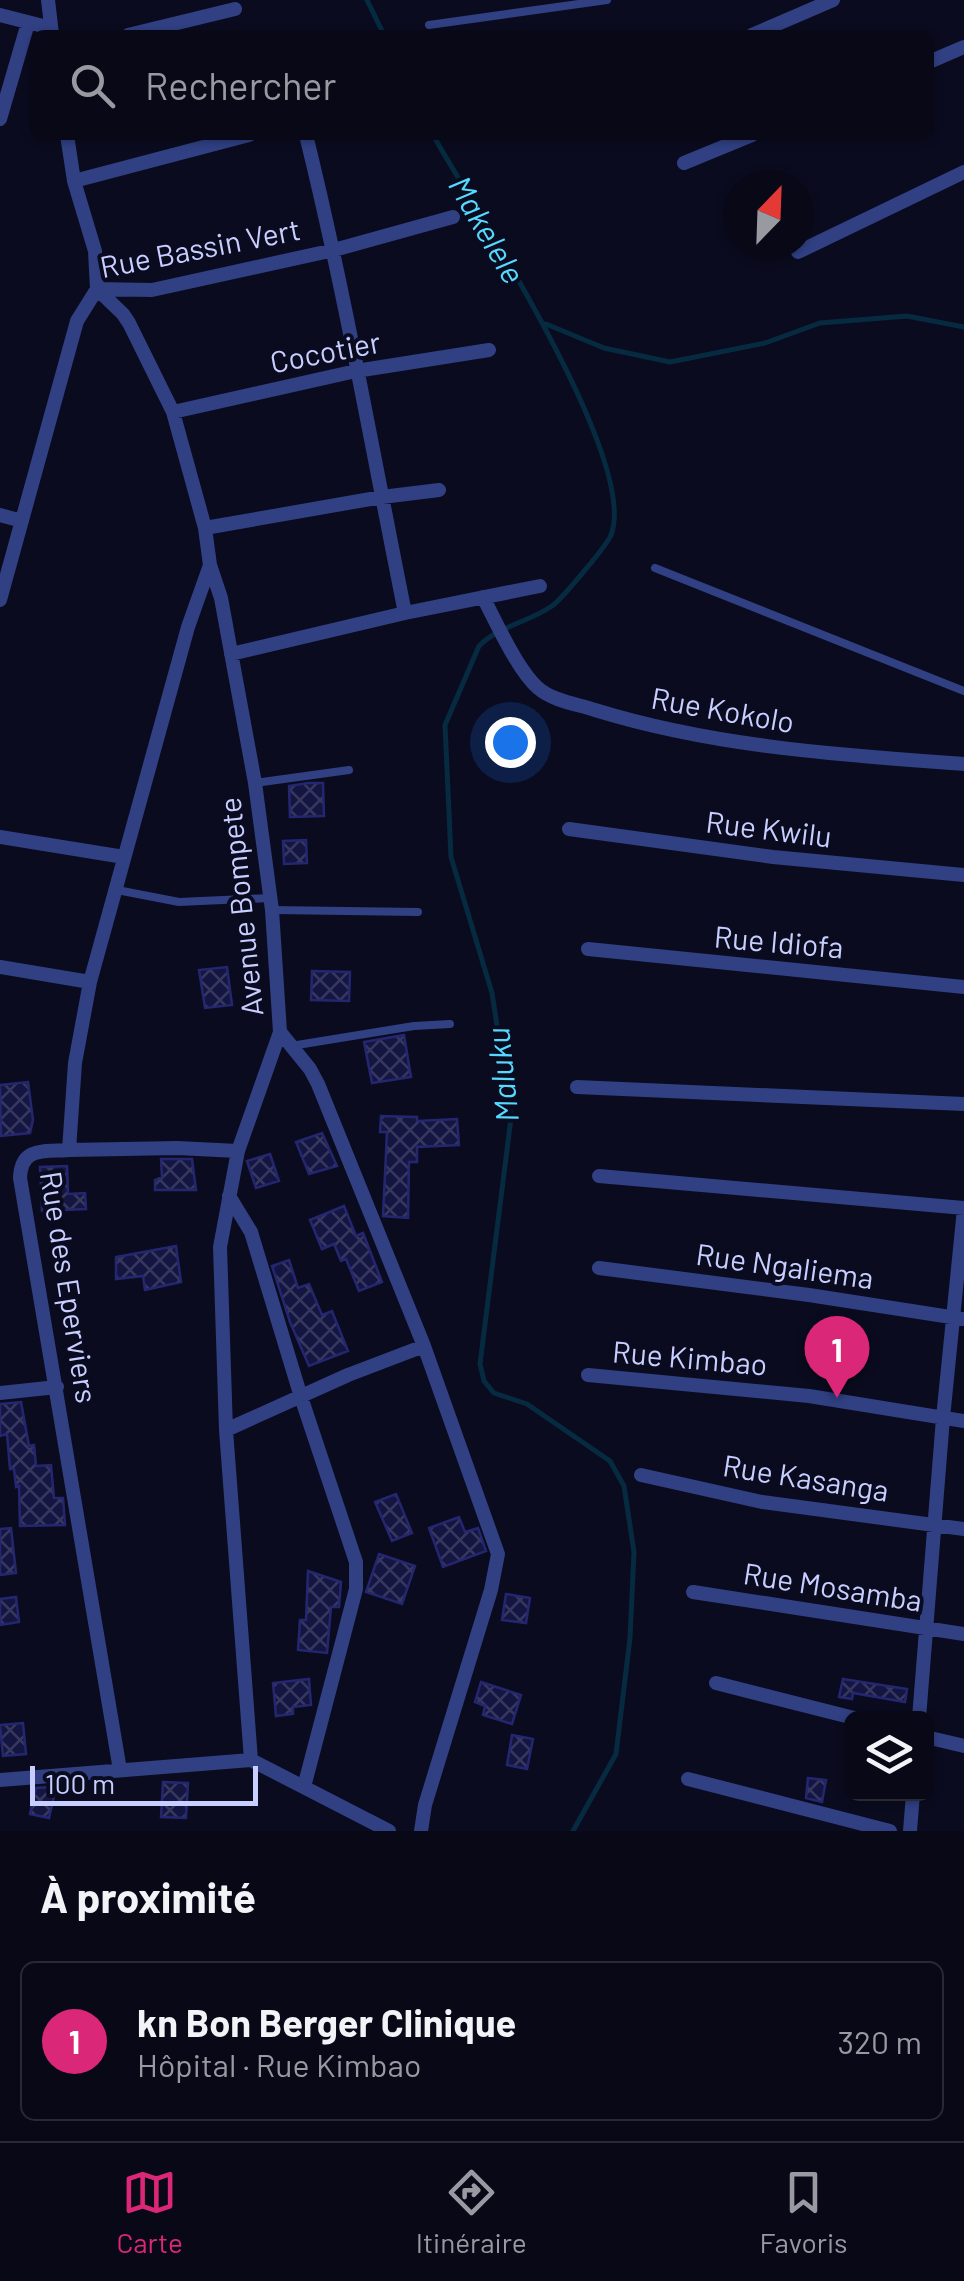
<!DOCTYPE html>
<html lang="fr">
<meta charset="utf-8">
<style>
body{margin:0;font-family:Barlow,sans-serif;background:#111120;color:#f1f3f6}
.controls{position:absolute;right:30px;bottom:30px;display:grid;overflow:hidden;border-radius:15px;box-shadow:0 2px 8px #0004}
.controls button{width:90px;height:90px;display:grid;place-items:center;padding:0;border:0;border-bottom:2px solid #292936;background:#080817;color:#f1f3f6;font:50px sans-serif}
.compass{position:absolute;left:724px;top:170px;width:90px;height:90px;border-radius:50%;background:#080817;box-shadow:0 2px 8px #0004;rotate:23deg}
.scale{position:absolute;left:30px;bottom:25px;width:228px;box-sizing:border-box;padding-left:10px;border:5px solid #c8ceff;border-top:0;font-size:28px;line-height:35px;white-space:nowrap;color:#c8ceff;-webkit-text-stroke:8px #0a0b1f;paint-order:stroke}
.you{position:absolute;left:510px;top:742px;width:35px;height:35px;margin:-25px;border:8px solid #fff;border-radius:50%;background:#1a73e8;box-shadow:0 0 0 15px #1a73e833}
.badge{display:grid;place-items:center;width:65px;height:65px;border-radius:50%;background:#db2777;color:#fff;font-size:32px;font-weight:700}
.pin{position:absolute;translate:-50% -82px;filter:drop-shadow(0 2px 5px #0008)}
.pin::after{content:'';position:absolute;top:52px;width:35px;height:30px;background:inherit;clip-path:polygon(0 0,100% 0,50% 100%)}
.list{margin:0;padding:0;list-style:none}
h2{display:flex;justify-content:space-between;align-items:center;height:130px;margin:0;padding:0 40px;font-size:42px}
h2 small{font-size:32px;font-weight:400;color:#989aa1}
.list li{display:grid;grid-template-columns:65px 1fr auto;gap:30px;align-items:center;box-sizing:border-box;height:160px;margin:0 20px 20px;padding:0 20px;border:2px solid #292936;border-radius:15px}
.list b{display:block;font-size:38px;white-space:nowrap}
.list p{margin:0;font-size:32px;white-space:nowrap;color:#989aa1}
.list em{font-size:32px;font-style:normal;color:#989aa1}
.icon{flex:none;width:55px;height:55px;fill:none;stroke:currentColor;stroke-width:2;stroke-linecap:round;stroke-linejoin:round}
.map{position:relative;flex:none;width:964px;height:1831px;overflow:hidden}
.search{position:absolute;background:#080817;box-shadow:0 2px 8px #0004;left:30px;right:30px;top:30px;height:110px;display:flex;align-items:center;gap:25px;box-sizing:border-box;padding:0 35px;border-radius:15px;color:#989aa1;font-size:38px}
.sheet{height:310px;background:#080817}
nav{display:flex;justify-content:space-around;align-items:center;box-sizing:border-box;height:140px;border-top:2px solid #292936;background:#080817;font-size:28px;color:#989aa1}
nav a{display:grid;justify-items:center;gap:5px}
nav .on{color:#db2777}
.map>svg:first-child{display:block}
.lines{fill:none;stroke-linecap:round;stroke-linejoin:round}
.stream{stroke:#062b41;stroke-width:5}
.building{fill:url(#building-cross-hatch);stroke:#242770;stroke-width:2.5}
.service{stroke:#304083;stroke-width:8}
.minor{stroke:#304083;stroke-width:14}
.labels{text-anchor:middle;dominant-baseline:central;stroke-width:8;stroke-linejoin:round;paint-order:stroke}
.street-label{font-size:30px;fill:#c8ceff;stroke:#0a0b1f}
.water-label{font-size:32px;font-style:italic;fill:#56d9ff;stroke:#0a0b1f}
</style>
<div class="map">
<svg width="964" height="1831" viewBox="0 0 964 1831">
<defs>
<pattern id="building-cross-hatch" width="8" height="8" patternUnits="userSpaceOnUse" patternTransform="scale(2.5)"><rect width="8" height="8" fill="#141641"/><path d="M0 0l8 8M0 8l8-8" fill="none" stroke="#35375e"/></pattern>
</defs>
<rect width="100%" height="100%" fill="#0a0b1f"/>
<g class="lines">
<!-- stream -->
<path class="stream" d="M367 0 384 35
M433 135C474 208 640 461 611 535 608 544 561 600 552 606 529 622 499 626 479 646L445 725 451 857 492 993 511 1118 480 1364 484 1381 494 1393 527 1404 610 1461 624 1486 634 1552 630 1638 616 1754 573 1831
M546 324 604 348 670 362 765 343 820 323 907 316 964 327"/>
</g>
<!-- building -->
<path class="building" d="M308 783H323L324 816 290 817 289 786Z
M306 840 307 863 284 864 283 841Z
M227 967 232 1005 205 1008 199 970Z
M312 971 350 972 349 1001 311 1000Z
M404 1035 411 1077 372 1083 364 1042Z
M28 1082 33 1120 30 1133 1 1136 0 1085Z
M381 1116 417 1117V1121L457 1119 459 1145 417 1147V1162H409L408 1218 383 1216 387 1132H380Z
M322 1133 337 1166 309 1174 296 1142Z
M270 1154 279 1181 256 1188 247 1161Z
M161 1159H192L196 1190H155V1180L162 1177Z
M67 1166 68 1194 85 1193 86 1209 42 1211 40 1167Z
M344 1206 356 1236 363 1233 382 1282 359 1291 346 1259 341 1261 334 1244 322 1249 310 1220Z
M176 1246 181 1282 145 1290 143 1276 116 1279V1257Z
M289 1260 298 1288 309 1284 322 1315 332 1311 348 1351 309 1366 290 1322 272 1266Z
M21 1402 29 1446 34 1445 36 1466 51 1465 54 1498H63L65 1525 20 1526 19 1486 16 1487 14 1469H10L7 1434 0 1436V1404Z
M396 1494 412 1533 392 1541 375 1502Z
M459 1517 465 1532 478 1528 486 1551 443 1567 429 1528Z
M11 1528 16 1573 0 1575V1529Z
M379 1554 415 1566 402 1604 366 1592Z
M308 1571 341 1582 339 1607H331L327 1653 298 1650 300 1620H306Z
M506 1594 530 1598 526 1623 502 1620Z
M16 1597 19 1622 0 1625V1599Z
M309 1679 311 1705 293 1707V1714L276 1716 273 1683Z
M843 1679 907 1689 905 1702 853 1693 852 1699 839 1697Z
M481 1682 521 1695 512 1724 483 1715 485 1706 475 1702Z
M23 1723 26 1754 3 1756 0 1725Z
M512 1735 533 1739 527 1769 507 1765Z
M808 1778 826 1780 822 1802 806 1798Z
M163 1782 188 1783 186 1818 161 1817Z
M50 1787 56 1788 49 1818 30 1814 36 1788Z"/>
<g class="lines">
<!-- service -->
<path class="service" d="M429 25 607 0
M655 568 964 691
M255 783 349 770
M117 890 179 902 270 898
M272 910 418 912
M291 1046 414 1026 450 1024"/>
<!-- minor -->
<path class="minor" d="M48 0 52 34
M0 15 51 28
M128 35 235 9
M752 35 833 0
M929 62 964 47
M0 119 28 23
M67 135 74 181 95 251 97 289 123 314 129 323 173 412 205 528 210 565 221 598 255 783 272 910 280 1032 238 1151 220 1247 226 1430 251 1760
M306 135C345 293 373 454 405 613
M684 163 752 135
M74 181 249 135
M798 252 964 172
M173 412 356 371 489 350
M0 515 22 521
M205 528 382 497 439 490
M483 597C496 622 518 671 538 688 553 701 577 704 595 710 715 747 840 755 964 764
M0 600 77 321 97 289 152 290 334 250 453 217
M231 654 405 613 540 586
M569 829 773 857 964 875
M0 837 124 857
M588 949 964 987
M0 967 90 982
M280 1032 310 1069 318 1084 424 1346 498 1554 491 1590 425 1805 421 1831
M577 1087 964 1104
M69 1150 177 1148 238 1151
M599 1176 964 1208
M229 1196 251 1232 301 1397 356 1562V1589L304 1787
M599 1268 809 1295 964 1319
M588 1375 809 1396 964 1421
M0 1393 57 1387
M226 1430 348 1375 424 1346
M641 1475 762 1502 964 1529
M693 1592 964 1634
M716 1683 854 1718
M919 1718 943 1418 964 1209
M926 1737 964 1746
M120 1770 20 1178C21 1146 45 1152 69 1150L75 1063 90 982 188 627 210 565
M688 1779 890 1831
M0 1780 251 1760 389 1831
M910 1831 913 1794"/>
</g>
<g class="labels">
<!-- street labels -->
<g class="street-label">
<text transform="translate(200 247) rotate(-11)">Rue Bassin Vert</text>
<text transform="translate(325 351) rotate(-11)">Cocotier</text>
<text transform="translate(723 709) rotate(10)">Rue Kokolo</text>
<text transform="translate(769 828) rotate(7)">Rue Kwilu</text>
<text transform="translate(240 907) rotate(-96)">Avenue Bompete</text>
<text transform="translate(779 941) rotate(5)">Rue Idiofa</text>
<text transform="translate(785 1265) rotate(8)">Rue Ngaliema</text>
<text transform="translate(70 1287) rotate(81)">Rue des Eperviers</text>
<text transform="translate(690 1357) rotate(5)">Rue Kimbao</text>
<text transform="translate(806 1477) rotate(9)">Rue Kasanga</text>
<text transform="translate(833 1586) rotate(9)">Rue Mosamba</text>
</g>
<!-- water labels -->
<g class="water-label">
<text transform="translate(488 229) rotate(60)">Makelele</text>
<text transform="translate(501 1075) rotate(-96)">Maluku</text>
</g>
</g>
</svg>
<div class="controls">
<button><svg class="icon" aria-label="layers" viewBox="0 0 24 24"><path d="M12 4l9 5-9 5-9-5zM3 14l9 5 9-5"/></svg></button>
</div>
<svg class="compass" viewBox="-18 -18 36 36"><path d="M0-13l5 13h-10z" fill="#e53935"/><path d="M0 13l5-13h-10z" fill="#989aa1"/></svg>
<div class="scale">100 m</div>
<div class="you"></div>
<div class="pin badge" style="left:837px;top:1398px">1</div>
<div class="search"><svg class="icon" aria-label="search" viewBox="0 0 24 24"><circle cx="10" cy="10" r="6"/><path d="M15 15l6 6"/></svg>Rechercher</div>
</div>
<section class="sheet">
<h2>À proximité<small></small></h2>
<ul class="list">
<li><span class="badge">1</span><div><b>kn Bon Berger Clinique</b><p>Hôpital · Rue Kimbao</p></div><em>320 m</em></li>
</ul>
</section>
<nav>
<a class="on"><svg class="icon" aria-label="map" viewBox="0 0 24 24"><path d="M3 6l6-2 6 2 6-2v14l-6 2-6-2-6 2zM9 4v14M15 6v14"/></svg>Carte</a>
<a><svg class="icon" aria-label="directions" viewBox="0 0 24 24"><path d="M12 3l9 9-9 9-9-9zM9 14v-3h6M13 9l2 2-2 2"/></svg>Itinéraire</a>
<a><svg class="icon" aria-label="saved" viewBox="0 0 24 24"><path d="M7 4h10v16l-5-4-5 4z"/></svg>Favoris</a>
</nav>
